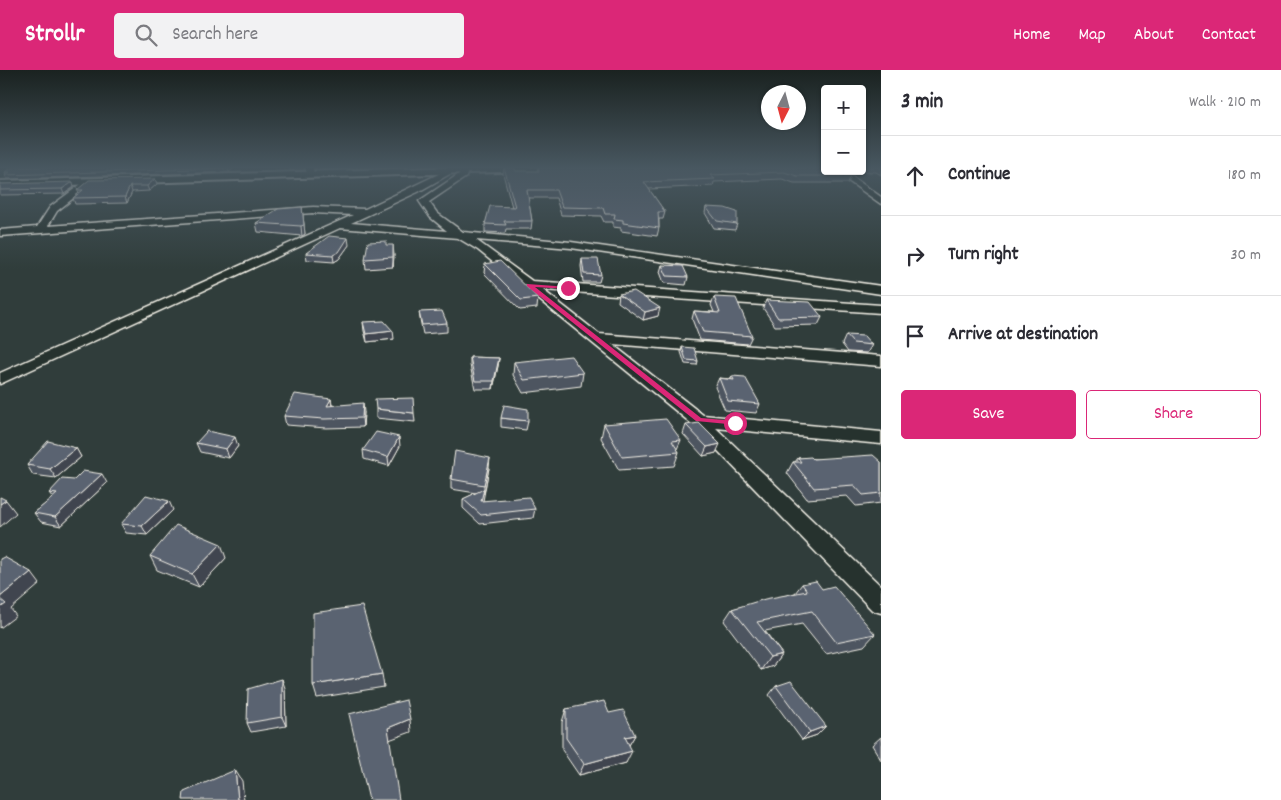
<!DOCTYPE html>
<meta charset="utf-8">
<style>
body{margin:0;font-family:Dekko,sans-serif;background:#f2f2f3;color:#2b2b33}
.controls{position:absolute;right:15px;top:15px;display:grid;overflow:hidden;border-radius:5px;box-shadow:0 1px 4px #0004}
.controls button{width:45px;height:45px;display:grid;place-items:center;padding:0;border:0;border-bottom:1px solid #e1e1e2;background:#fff;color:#2b2b33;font:25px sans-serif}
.compass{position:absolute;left:761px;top:15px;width:45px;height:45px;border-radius:50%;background:#fff;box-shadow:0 1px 4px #0004;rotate:186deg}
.stop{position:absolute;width:15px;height:15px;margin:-11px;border:4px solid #db2777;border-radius:50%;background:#fff}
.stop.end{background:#db2777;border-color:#fff;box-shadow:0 1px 5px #0008}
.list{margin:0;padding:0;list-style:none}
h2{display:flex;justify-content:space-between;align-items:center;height:65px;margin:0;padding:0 20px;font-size:21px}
h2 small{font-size:16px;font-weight:400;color:#7c7c81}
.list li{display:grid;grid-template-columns:32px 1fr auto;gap:15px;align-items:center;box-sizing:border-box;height:80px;padding:0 20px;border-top:1px solid #e1e1e2}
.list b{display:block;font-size:19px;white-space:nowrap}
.list em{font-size:16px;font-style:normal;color:#7c7c81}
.actions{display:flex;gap:10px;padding:15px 20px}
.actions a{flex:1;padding:11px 0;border:1px solid #db2777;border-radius:5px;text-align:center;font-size:18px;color:#db2777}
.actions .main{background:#db2777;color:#fff}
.icon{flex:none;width:28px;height:28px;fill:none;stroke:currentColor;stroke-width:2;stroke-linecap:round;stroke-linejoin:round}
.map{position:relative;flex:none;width:881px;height:730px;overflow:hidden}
header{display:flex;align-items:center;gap:30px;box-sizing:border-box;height:70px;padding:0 25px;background:#db2777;color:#fff}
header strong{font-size:24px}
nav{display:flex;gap:28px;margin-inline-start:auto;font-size:18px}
.search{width:350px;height:45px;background:#f2f2f3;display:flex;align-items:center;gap:12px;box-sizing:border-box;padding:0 18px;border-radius:5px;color:#7c7c81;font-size:19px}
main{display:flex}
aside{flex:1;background:#fff}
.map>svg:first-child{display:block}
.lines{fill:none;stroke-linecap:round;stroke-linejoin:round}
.minor-casing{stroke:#f4f1e8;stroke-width:3}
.major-casing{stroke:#f4f1e8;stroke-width:4}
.minor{fill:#26332d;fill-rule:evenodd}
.major{fill:#26332d;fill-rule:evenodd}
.wall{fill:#4d5561;stroke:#f4f1e8}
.shaded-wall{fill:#3f454f;stroke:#f4f1e8}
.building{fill:#5a6371;stroke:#f4f1e8}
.route{fill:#db2777}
</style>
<header>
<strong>Strollr</strong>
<div class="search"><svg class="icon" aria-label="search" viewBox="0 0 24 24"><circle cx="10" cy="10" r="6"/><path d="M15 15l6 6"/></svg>Search here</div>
<nav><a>Home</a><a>Map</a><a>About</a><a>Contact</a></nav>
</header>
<main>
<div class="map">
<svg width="881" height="730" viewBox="0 0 881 730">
<rect width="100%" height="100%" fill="#303d3b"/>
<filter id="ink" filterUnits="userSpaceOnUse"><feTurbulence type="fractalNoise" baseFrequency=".02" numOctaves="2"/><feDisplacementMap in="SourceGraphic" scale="10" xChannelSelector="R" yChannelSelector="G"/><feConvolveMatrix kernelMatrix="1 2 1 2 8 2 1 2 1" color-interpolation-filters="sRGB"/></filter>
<g filter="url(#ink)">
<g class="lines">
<defs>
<path id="minor" d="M305 97H313L314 106H308Z
M446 97H454L455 101 418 122 351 153 447 161 430 147 419 131 459 104 461 98 464 97 468 100 466 107 429 132 437 143 463 162 571 172 881 216V224L571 178 476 170 532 211 881 235V243L543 220 599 264 881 286V296L612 274 703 345 881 362V374L716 358 881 516V543L872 540 692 354 478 180 458 168 340 158 0 314V303L353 145 313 143 0 166V160L37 157 50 137 88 109 95 111 57 141 48 156 313 137 365 139 447 100Z
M834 101H844L881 127V134Z"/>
<path id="major" d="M458 97H572L567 100 0 117V111Z"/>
</defs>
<!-- minor casing -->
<use href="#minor" class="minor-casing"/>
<!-- major casing -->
<use href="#major" class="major-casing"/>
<!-- minor -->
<use href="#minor" class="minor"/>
<!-- major -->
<use href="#major" class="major"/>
</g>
<!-- wall -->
<path class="wall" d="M14 97H235L229 102 7 109 5 105 6 104 5 102Z
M290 97H305L304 100H290Z
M315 97H377V98L315 99Z
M504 97 516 101H537L538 97H825L851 106 848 113H794L782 109 714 112 713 116 649 119 665 142 663 149H659V158L657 166 621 161V158L613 157V152H604L601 146 561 145 556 128H528L532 151 531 159H506L505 163 485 162V154L512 137 503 104Z
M862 97H881V105L876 102 848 101H862Z
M155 109 157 114 149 121 132 122 127 133 75 134 73 128 79 123 77 120Z
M0 114 74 117 64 124 0 125Z
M302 137 305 164 302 166 258 162 256 153Z
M706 137 737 154 735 160 714 158 705 143Z
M349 175 339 189 334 192 307 190 306 183Z
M387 175 394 185 393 197 366 199 365 189Z
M582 189 601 205 599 212H583L581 196Z
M485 194 538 228 537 238 520 240 484 203Z
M662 195 688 207 686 215 664 213 660 202Z
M619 224 658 246 643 250 618 232Z
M714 227 752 266 748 274 700 270 692 249 694 241 714 242 711 235Z
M766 230 822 247 818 255 775 256 763 238Z
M419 242 447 253V262L423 264 420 249Z
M363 252 394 269 367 272 364 261Z
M846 265 872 275 867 283 848 282 842 274Z
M682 277 698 291 697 295 685 294 681 282Z
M470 287 499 288 498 296 493 319H475L470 295Z
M514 292 583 303 581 316 523 323 513 305Z
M732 306 760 334 756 343 725 340 715 317 719 308 731 309Z
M331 329 332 335 364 342 363 357 326 358 286 355 284 346Z
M376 339 414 343 415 352 376 348Z
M501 348 528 351 526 360 501 357Z
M604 354 681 370 677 379 679 382 674 396 619 400 601 368Z
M686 355 716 383 703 386 683 364Z
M196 373 238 376 229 388 200 382Z
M400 376 389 396 364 389 363 380Z
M76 378 81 387 56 408 33 405 27 395Z
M798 388 881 392V433L856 436 847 426 807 429 787 403 793 392H795Z
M489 398 483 431 535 439 533 448 480 454 463 438V429L476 423 451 419V409Z
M107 413 61 456 41 452 34 443 53 428 49 423Z
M173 440 147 465 126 463 121 454Z
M150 486 226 488 199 517 157 500Z
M802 514 822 519 875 564 864 576 826 584 802 554 765 561 782 584 773 596 761 600 724 551 732 539 795 523Z
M382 604 384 617 317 628 313 615Z
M776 616 826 656 817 665 802 670 769 625Z
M285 618 286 656 251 662 247 653Z
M566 639 609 643 635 665 629 675 626 693 579 705 562 680V652Z
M881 667V690L872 675Z"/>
<!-- shaded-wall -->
<path class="shaded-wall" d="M229 97H235L229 102 228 98Z
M155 109 157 114 149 121 147 116Z
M73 112 74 117 64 124 62 119Z
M130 116 132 122 127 133 125 127Z
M302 137 305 164 302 166 301 156Z
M348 168 349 175 339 189 334 192 333 185Z
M393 175 394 185 393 197Z
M660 238 658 246 643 250 645 242Z
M393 261 394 269 367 272 366 264Z
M499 288 498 296 493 319 494 311Z
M331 329 332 338 327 336Z
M363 333 364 342 363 357 362 348Z
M235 367 238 376 229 388 226 379Z
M399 367 400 376 389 396 388 387Z
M720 374 716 383 703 386 707 377Z
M76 378 81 387 56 408 50 399Z
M490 388 489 398 484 424V415Z
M102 404 107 413 61 456 55 447Z
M6 430 16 443 0 457V434Z
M169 431 173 440 147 465 142 456Z
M221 474 226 488 199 517 192 504Z
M31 502 40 514 11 539 16 546 0 558V527Z
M782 584 773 596 761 600 770 587Z
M282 609 285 618 286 656 282 647Z
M410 649 411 662 389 670 388 658Z
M826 656 817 665 802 670 810 662Z
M635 665 628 677 625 667Z
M632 681 626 693 579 705 584 694Z
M235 700 242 711 244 730H238Z"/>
<!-- building -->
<path class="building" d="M14 97H229L228 98 5 105 10 102H5Z
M504 97H514L516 101H539L538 97H825V101H844L851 106H797L784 102 710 105 715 109 644 112 665 142H658L659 158 623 153V150L614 149 615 144H605L603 138 562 137 556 120H527L532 151H504L506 155 485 154 490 136 515 137Z
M155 109 147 116H130L125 127 73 128 83 120H77L89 110Z
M73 112 62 119 0 120V114Z
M302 137 304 155 301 156 256 153 278 139Z
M706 137 725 138 737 142V154L717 151Z
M329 166 348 168 339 182 333 185 306 183Z
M386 171V175H393V187L365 189 368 172Z
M582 189H598L601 205 584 204Z
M500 191 538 228 521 230 485 194Z
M662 195 683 196 688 207 667 206Z
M634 221 660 238 645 242 619 224Z
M714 227 736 228 752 266 703 262 694 241 720 243Z
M766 230 810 232 822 247 778 248Z
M442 241 447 253 422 255 419 242Z
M384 251 393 261 366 264 363 252Z
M846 265 864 266 872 275 853 273Z
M682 277 694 278 698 291 686 290Z
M571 286 583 303 524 310 514 292Z
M470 287 499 288 494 311H475Z
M732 306 745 307 760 334 728 331 719 308 734 310Z
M295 324 331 329 327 336 363 333 362 348 324 349 284 346Z
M413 328 414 343 376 339 375 329Z
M504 335 528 339V351L501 348Z
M666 349 681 370 672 371 679 382 622 387 604 354Z
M699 353 720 374 707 377 686 355Z
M207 361 235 367 226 379 196 373Z
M376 362 399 367 388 387 363 380Z
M48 371 76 378 50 399 27 395Z
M455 381 490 388 484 415 451 409Z
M873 385 881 392V423L863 425 854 415 814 418 793 392H801L798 388 811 387 813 389Z
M83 401 102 404 55 447 34 443 57 424 49 423 62 409 74 410Z
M484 419 481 431 529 427 535 439 481 445 463 429Z
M146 425 169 431 142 456 121 454Z
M0 427 6 430 0 434Z
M176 455 221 474 192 504 150 486Z
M4 487 31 502 0 527V489Z
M816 511 822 519 834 516 875 564 836 572 812 541 757 552 782 584 770 587 732 539 765 529 807 521 802 514Z
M0 529 6 534 0 538Z
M362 536 382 604 313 615V543Z
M282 609V647L247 653 248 619Z
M791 611 826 656 810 662 776 616Z
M406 630 410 649 388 658 399 730H369L349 644Z
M604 631 609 643 623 640 635 665 625 667 632 681 584 694 566 668V639Z
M235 700 238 730H183L184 722Z"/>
</g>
<!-- sky -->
<linearGradient id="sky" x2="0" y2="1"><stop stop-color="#1a2220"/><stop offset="0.49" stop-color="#485760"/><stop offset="1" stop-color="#485760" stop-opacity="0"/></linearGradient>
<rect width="881" height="199" fill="url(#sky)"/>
<!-- route -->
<path class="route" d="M527 214 570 217 568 219 535 217 701 348 735 351 738 352V355L696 351 527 216Z"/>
</svg>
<div class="controls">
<button>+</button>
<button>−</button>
</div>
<svg class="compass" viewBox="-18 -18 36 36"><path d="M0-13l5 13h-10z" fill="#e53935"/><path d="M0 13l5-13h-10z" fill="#7c7c81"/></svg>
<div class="stop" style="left:735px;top:353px"></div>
<div class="stop end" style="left:568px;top:218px"></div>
</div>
<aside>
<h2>3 min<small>Walk · 210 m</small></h2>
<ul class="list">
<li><svg class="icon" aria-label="ahead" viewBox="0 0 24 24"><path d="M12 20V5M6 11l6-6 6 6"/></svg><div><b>Continue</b></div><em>180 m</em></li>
<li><svg class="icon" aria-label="right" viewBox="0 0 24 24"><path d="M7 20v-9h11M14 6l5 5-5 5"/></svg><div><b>Turn right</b></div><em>30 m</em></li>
<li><svg class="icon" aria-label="arrive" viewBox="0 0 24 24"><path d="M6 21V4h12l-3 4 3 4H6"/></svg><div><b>Arrive at destination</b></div></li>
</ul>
<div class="actions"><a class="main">Save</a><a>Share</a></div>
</aside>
</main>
